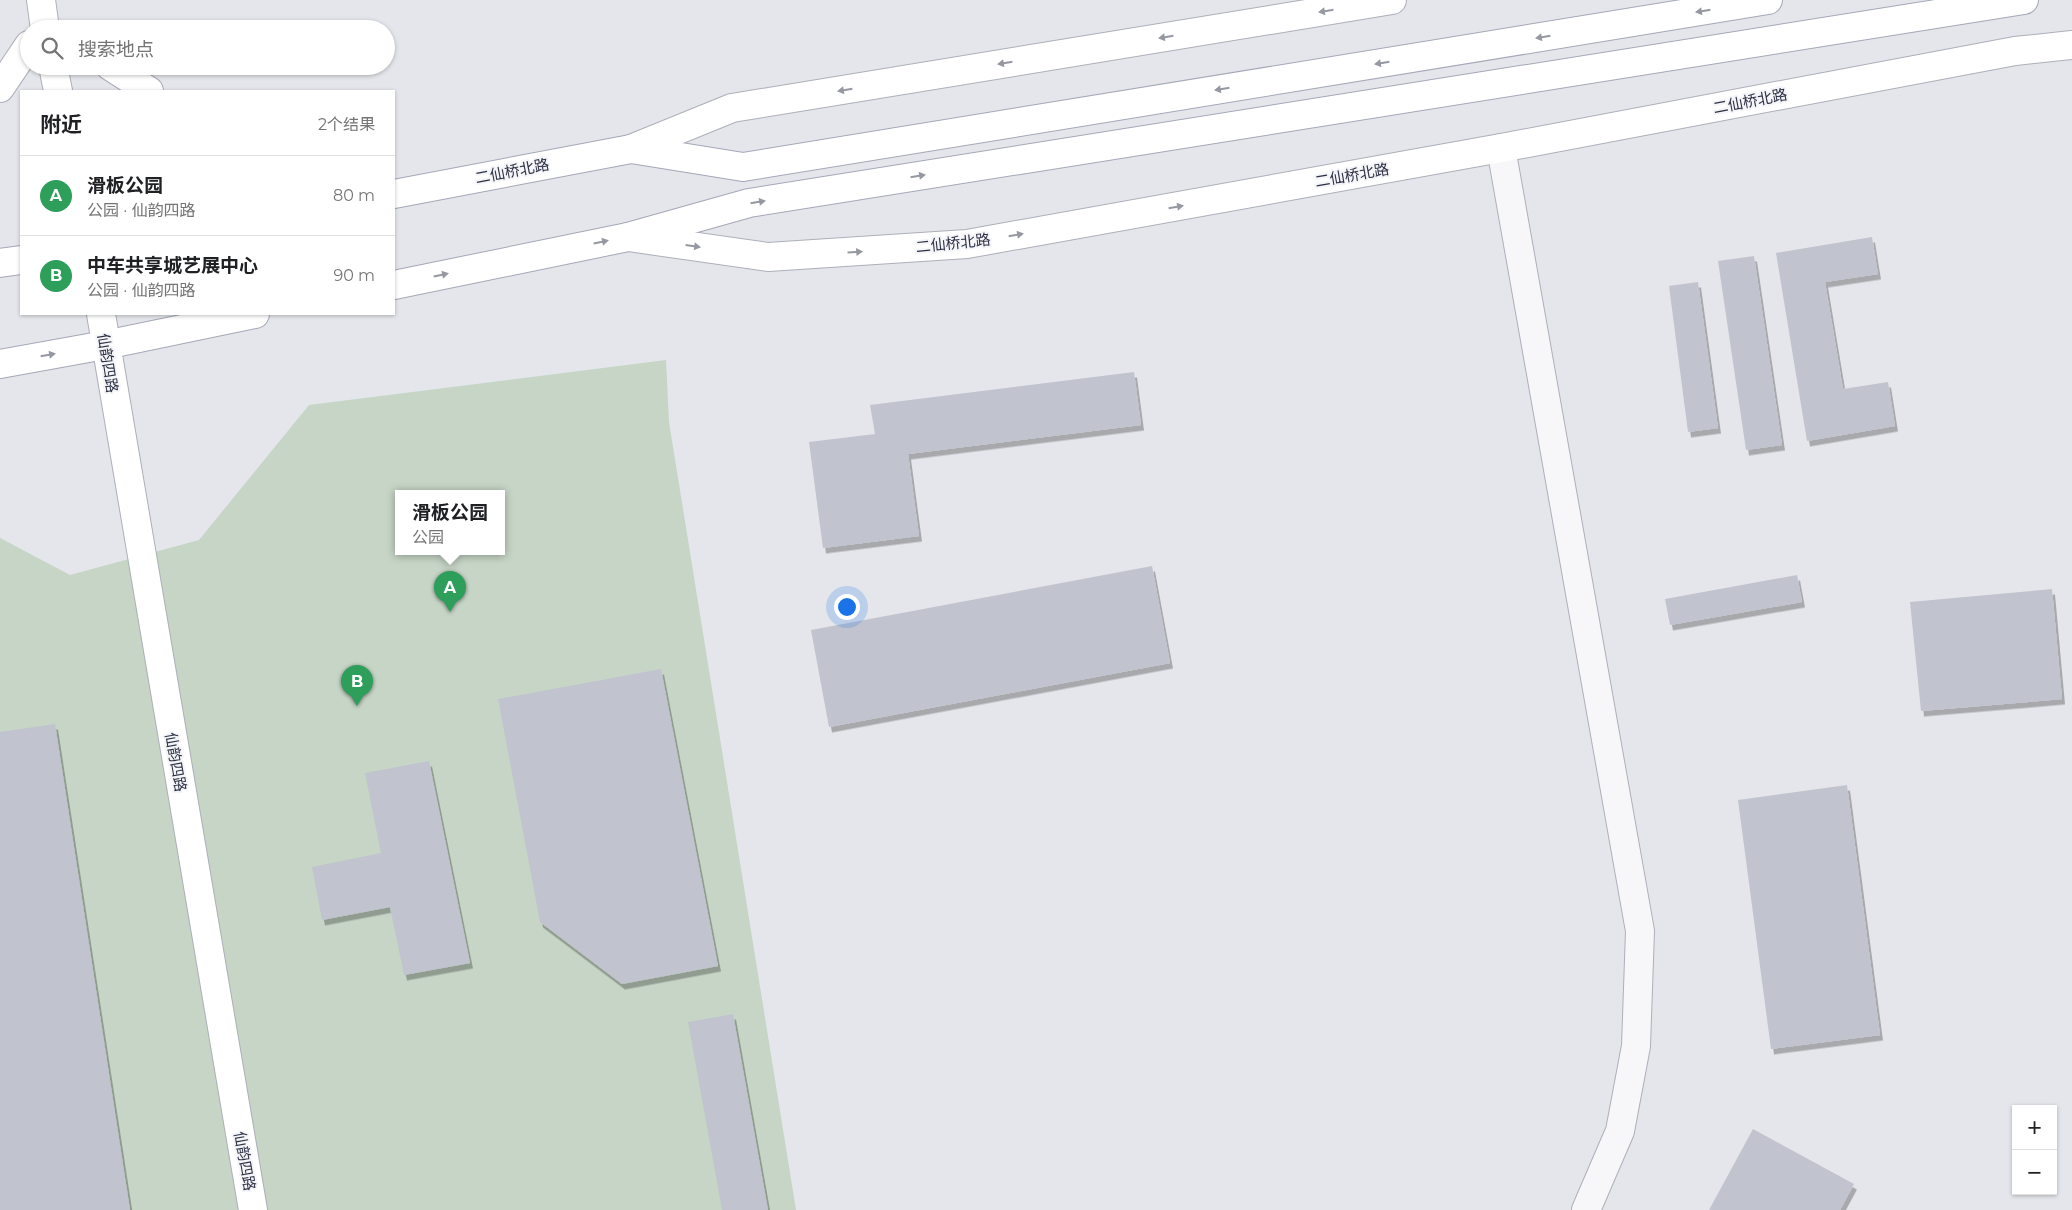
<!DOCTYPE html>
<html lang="zh">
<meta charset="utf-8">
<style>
body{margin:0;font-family:Montserrat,"Noto Sans SC",sans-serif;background:#f6f6f6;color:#202124}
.controls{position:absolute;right:15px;bottom:15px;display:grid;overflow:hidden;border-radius:0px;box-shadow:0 1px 4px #0004}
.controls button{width:45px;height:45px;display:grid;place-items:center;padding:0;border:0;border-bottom:1px solid #e0e0e0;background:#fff;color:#202124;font:25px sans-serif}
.you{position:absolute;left:846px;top:606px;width:18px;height:18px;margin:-12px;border:4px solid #fff;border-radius:50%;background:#1a73e8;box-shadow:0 0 0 8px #1a73e833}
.badge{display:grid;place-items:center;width:32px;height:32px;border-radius:50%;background:#7c3aed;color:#fff;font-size:16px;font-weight:700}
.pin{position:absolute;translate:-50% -41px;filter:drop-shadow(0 1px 2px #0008)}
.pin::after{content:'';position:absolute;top:26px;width:18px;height:15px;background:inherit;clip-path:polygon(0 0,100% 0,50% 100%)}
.popup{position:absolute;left:395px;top:490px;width:110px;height:65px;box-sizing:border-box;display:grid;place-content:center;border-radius:0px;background:#fff;filter:drop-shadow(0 1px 4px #0005);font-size:16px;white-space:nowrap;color:#757577}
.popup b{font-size:19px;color:#202124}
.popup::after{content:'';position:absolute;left:50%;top:100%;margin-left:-10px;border:10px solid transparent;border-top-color:#fff}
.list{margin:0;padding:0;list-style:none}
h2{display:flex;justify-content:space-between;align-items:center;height:65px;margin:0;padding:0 20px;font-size:21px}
h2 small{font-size:16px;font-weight:400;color:#757577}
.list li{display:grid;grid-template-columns:32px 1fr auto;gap:15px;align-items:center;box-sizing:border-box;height:80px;padding:0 20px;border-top:1px solid #e0e0e0}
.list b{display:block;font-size:19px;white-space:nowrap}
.list p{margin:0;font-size:16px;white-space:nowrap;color:#757577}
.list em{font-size:16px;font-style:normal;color:#757577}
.icon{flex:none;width:28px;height:28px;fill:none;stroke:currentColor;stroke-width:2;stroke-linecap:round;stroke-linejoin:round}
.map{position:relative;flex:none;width:2072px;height:1210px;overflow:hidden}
.search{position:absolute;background:#fff;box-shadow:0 1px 4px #0004;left:20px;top:20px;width:375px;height:55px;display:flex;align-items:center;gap:12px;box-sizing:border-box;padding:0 18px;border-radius:28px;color:#757577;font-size:19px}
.panel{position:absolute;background:#fff;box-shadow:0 1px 4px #0004;left:20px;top:90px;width:375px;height:225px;border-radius:0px}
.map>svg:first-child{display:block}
.green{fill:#c6d5c6;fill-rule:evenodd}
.building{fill:#c1c4ce;filter:url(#shadow)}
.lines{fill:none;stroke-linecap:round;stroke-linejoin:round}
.street-casing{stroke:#adafb9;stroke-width:30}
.secondary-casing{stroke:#adafb9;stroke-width:30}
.primary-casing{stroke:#a4a8b7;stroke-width:30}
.street{stroke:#f7f7fa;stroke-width:28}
.secondary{stroke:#fff;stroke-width:28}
.primary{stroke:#fff;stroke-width:28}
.oneway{fill:#9698a1}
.labels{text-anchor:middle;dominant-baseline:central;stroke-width:4;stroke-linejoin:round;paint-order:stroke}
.street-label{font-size:15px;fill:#2c3043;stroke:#f4f5f8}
</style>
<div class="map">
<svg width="2072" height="1210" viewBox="0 0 2072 1210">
<defs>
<filter id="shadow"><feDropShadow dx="3" dy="5.5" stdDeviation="0" flood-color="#0004"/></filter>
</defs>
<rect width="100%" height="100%" fill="#e4e6eb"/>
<!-- green -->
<path class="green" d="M666 360 669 422 796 1210H0V538L70 575 199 540 309 405ZM399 493H501V551H399Z"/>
<!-- building -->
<path class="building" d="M1872 237 1878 274 1825 282 1843 389 1888 382 1895 426 1807 441 1776 253Z
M1754 256 1782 445 1746 450 1718 261Z
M1698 282 1718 428 1688 432 1669 286Z
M1134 372 1141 425 908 454 919 536 823 548 809 442 875 434 870 405Z
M1152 566 1170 663 829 727 811 630Z
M1797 575 1802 602 1670 625 1665 599Z
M2052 589 2062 699 1921 711 1910 602Z
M661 669 718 966 622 984 540 922 498 699Z
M55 724 130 1210H0V732Z
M429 761 470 963 404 975 390 907 322 920 312 867 381 853 365 773Z
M1847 785 1880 1035 1771 1049 1738 800Z
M733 1014 768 1210H722L688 1022Z
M1753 1129 1854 1184 1840 1210H1709Z"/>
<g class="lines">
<defs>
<path id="street" d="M1501 148 1640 931 1636 1046 1620 1131 1586 1210"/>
<path id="secondary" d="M41 0 45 29
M53 66 58 91
M110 66 149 91
M0 88 29 45
M631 149 732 108 1392 0
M628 237 768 257 967 244 1501 148 2015 51 2072 45
M101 314 253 1210"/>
<path id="primary" d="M394 194 631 149 743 167 1768 0
M0 263 21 260
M394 285 628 237 749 203 2024 0
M0 364 105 345 255 314"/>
</defs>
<!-- street casing -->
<use href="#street" class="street-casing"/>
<!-- secondary casing -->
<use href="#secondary" class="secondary-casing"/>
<!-- primary casing -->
<use href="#primary" class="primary-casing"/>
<!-- street -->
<use href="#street" class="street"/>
<!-- secondary -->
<use href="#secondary" class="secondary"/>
<!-- primary -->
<use href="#primary" class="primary"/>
</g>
<!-- one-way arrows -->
<defs><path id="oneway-solid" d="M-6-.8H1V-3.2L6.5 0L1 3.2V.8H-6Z" transform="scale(1.25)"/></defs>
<g class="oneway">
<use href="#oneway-solid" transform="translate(1326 11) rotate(171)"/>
<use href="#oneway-solid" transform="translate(1703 11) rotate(171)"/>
<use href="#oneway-solid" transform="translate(1166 37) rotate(171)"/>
<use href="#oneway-solid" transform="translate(1543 37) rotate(171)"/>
<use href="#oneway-solid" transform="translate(1005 63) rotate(171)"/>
<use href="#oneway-solid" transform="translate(1382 63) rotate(171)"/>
<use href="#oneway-solid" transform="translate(1222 89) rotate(171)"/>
<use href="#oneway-solid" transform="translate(845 90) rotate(171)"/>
<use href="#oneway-solid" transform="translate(918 176) rotate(-9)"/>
<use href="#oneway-solid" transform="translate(758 202) rotate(-9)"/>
<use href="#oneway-solid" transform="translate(1176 207) rotate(-10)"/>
<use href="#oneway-solid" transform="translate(1016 235) rotate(-10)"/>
<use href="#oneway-solid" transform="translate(601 242) rotate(-12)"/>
<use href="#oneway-solid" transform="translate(693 246) rotate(8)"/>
<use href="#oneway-solid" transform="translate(855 252) rotate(-4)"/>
<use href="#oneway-solid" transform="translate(441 275) rotate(-12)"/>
<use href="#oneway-solid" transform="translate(48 355) rotate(-10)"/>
</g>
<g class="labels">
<!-- street labels -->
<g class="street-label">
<text transform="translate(1750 101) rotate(-11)">二仙桥北路</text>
<text transform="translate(512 171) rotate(-11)">二仙桥北路</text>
<text transform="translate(1352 175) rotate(-10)">二仙桥北路</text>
<text transform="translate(953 243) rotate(-6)">二仙桥北路</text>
<text transform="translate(108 363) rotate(81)">仙韵四路</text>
<text transform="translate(176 762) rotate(80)">仙韵四路</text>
<text transform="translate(245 1161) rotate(80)">仙韵四路</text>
</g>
</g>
</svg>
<div class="controls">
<button>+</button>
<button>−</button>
</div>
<div class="you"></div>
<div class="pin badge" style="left:450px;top:612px;background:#2e9e5b">A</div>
<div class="popup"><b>滑板公园</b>公园</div>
<div class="pin badge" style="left:357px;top:706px;background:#2e9e5b">B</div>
<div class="search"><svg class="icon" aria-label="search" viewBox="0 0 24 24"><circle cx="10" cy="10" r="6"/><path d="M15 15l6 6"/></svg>搜索地点</div>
<section class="panel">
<h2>附近<small>2个结果</small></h2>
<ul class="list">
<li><span class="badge" style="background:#2e9e5b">A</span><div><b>滑板公园</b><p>公园 · 仙韵四路</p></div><em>80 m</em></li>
<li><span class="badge" style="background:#2e9e5b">B</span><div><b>中车共享城艺展中心</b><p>公园 · 仙韵四路</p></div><em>90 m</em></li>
</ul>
</section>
</div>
